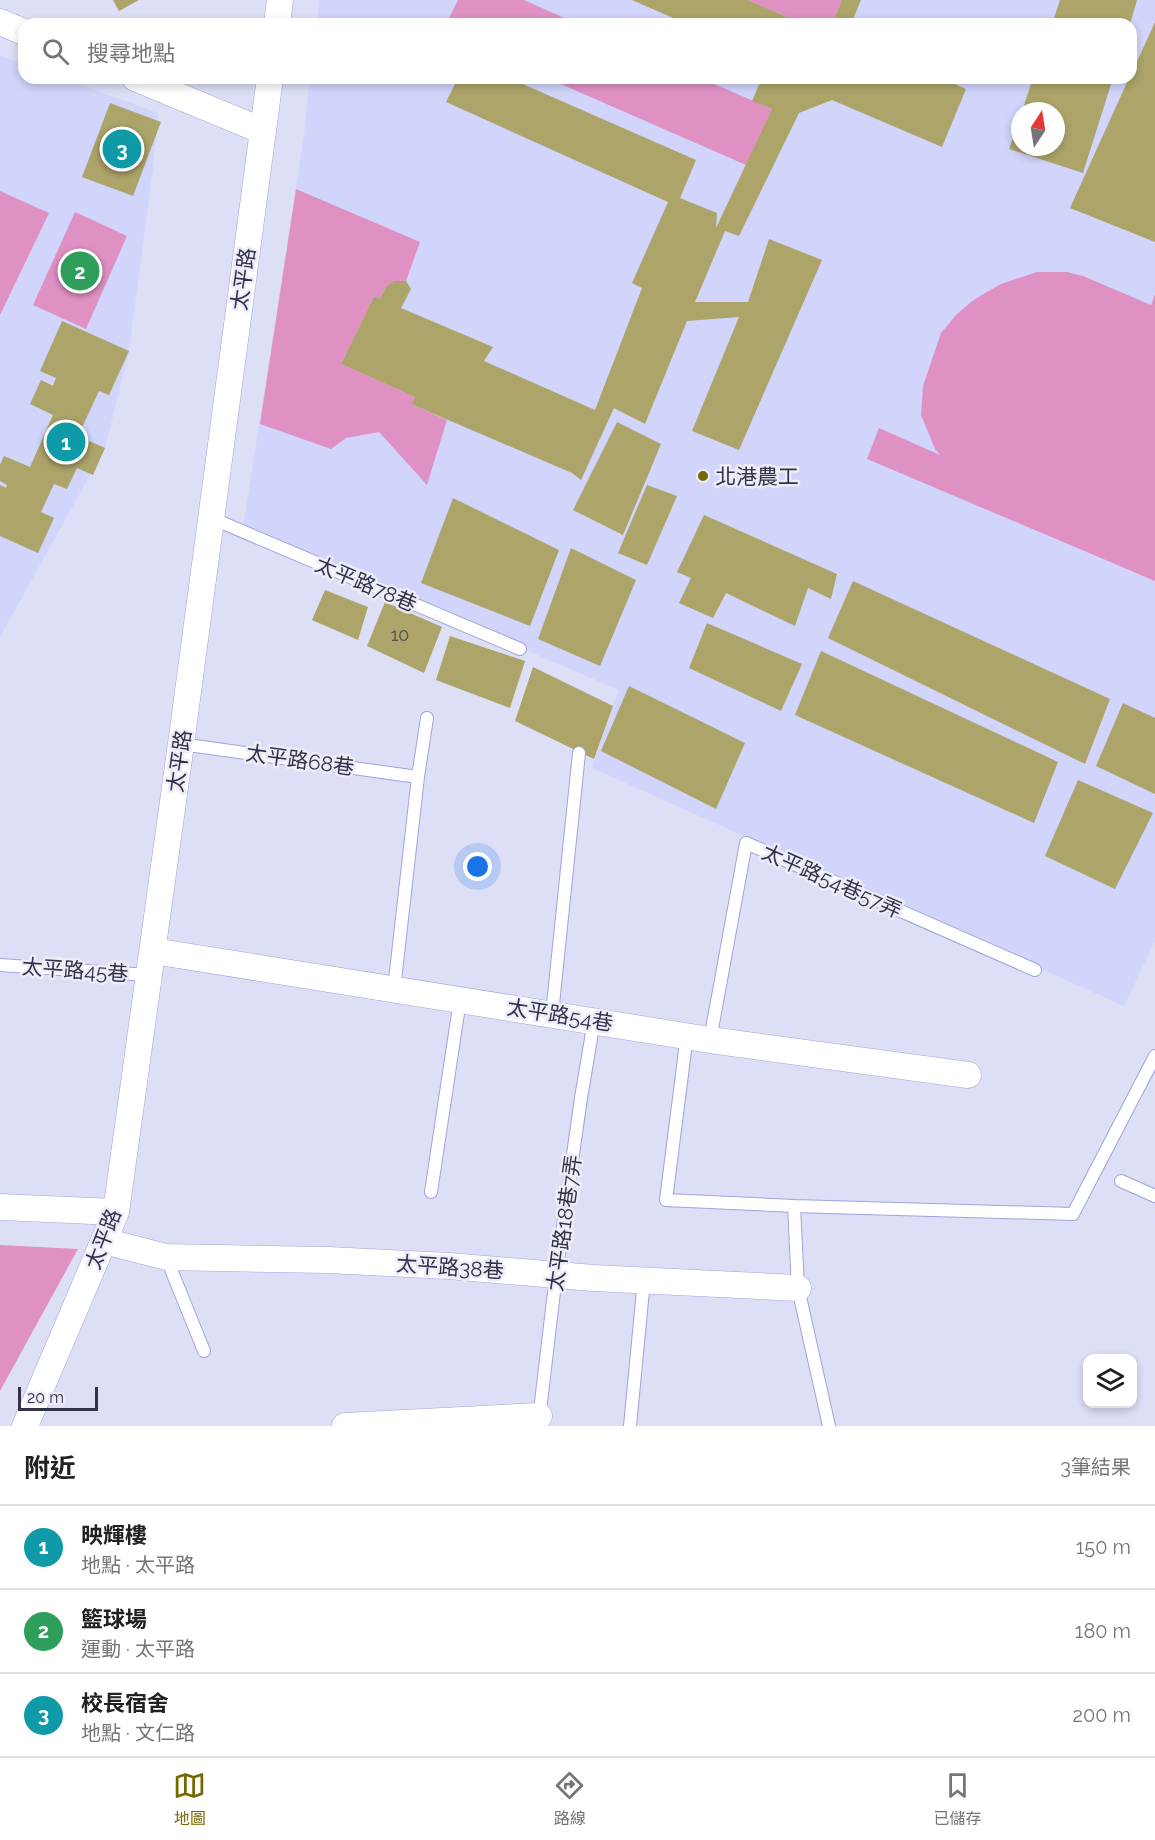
<!DOCTYPE html>
<html lang="zh-TW">
<meta charset="utf-8">
<style>
body{margin:0;font-family:Raleway,"Noto Sans TC",sans-serif;background:#f2f2f2;color:#202124}
.controls{position:absolute;right:18px;bottom:18px;display:grid;overflow:hidden;border-radius:12px;box-shadow:0 3px 9px #0003}
.controls button{width:54px;height:54px;display:grid;place-items:center;padding:0;border:0;border-bottom:2px solid #e0e0e0;background:#fff;color:#202124;font:30px sans-serif}
.compass{position:absolute;left:1011px;top:102px;width:54px;height:54px;border-radius:50%;background:#fff;box-shadow:0 3px 9px #0003;rotate:12deg}
.scale{position:absolute;left:18px;bottom:15px;width:80px;box-sizing:border-box;padding-left:6px;border:3px solid #323349;border-top:0;font-size:16px;line-height:21px;white-space:nowrap;color:#323349;-webkit-text-stroke:4px #ecedf8;paint-order:stroke}
.you{position:absolute;left:478px;top:867px;width:21px;height:21px;margin:-15px;border:4px solid #fff;border-radius:50%;background:#1a73e8;box-shadow:0 0 0 9px #1a73e833}
.badge{display:grid;place-items:center;width:39px;height:39px;border-radius:50%;background:#746800;color:#fff;font-size:20px;font-weight:700}
.pin{position:absolute;translate:-50% -50%;border:3px solid #fff;box-shadow:0 2px 6px #0006}
.list{margin:0;padding:0;list-style:none}
h2{display:flex;justify-content:space-between;align-items:center;height:78px;margin:0;padding:0 24px;font-size:26px}
h2 small{font-size:20px;font-weight:400;color:#757577}
.list li{display:grid;grid-template-columns:39px 1fr auto;gap:18px;align-items:center;box-sizing:border-box;height:84px;padding:0 24px;border-top:2px solid #e0e0e0}
.list b{display:block;font-size:22px;white-space:nowrap}
.list p{margin:0;font-size:20px;white-space:nowrap;color:#757577}
.list em{font-size:20px;font-style:normal;color:#757577}
.icon{flex:none;width:33px;height:33px;fill:none;stroke:currentColor;stroke-width:2;stroke-linecap:round;stroke-linejoin:round}
.map{position:relative;flex:none;width:1155px;height:1426px;overflow:hidden}
.search{position:absolute;background:#fff;box-shadow:0 3px 9px #0003;left:18px;right:18px;top:18px;height:66px;display:flex;align-items:center;gap:15px;box-sizing:border-box;padding:0 21px;border-radius:18px;color:#757577;font-size:22px}
.sheet{height:330px;background:#fff}
nav{display:flex;justify-content:space-around;align-items:center;box-sizing:border-box;height:84px;border-top:2px solid #e0e0e0;background:#fff;font-size:16px;color:#757577}
nav a{display:grid;justify-items:center;gap:3px}
nav .on{color:#746800}
.map>svg:first-child{display:block}
.built{fill:#d1d4fb;fill-rule:evenodd}
.green{fill:#e091c4}
.building{fill:#aca469}
.lines{fill:none;stroke-linecap:round;stroke-linejoin:round}
.service-casing{stroke:#a0a4da;stroke-width:14}
.minor-casing{stroke:#a0a4da;stroke-width:27}
.service{stroke:#fff;stroke-width:12}
.minor{stroke:#fff;stroke-width:26}
.poi-dot{fill:#746800;stroke:#ecedf8;stroke-width:2}
.labels{text-anchor:middle;dominant-baseline:central;stroke-width:5;stroke-linejoin:round;paint-order:stroke}
.number-label{font-size:18px;fill:#504f51}
.street-label{font-size:21px;fill:#323349;stroke:#ecedf8}
.poi-label{font-size:21px;fill:#323349;stroke:#ecedf8;text-anchor:start}
</style>
<div class="map">
<svg width="1155" height="1426" viewBox="0 0 1155 1426">
<rect width="100%" height="100%" fill="#dcdff6"/>
<!-- built -->
<path class="built" d="M319 0H1155V941L1124 1006 592 768 619 690 243 528 304 136 310 78H1131V24H317ZM1020 111H1056V147H1020Z
M0 56 24 64V78H62L158 113 153 168 129 351 105 448 0 637Z"/>
<!-- green -->
<path class="green" d="M458 0H524L578 24H446Z
M748 0H842L832 24H803Z
M547 78H700L772 109 746 165Z
M296 189 420 242 406 281C389 281 388 284 380 299L374 296 341 364 415 397 411 404 447 420 427 485 379 432 346 438 331 449 260 424Z
M0 191 49 213 0 315Z
M75 212 127 236 86 329 33 305Z
M1037 272H1067L1083 276 1151 305 1155 294V581L867 459 879 428 940 455 935 449 921 415 923 386 941 333 956 315 971 302 985 293 1001 284Z
M0 1245 78 1249 0 1391Z"/>
<!-- building -->
<path class="building" d="M113 0H139L119 11Z
M632 0H748L803 24H687Z
M842 0H861L851 24H832Z
M1060 0H1137L1130 24H1052Z
M1155 22V242L1070 208 1129 78H1131V75Z
M458 78H509L696 160 680 198 717 213 716 228 772 109 752 101 762 78H771L781 81 788 78H829V79L838 83 841 78H941L966 89 942 147 832 100 799 113 739 236 725 231 695 302H748L769 239 822 260 739 450 692 431 739 317 687 321 645 424 614 408 581 480 572 473 411 404 415 397 341 364 374 296 380 299 387 286 394 281H406L411 289 401 308 493 347 484 361 595 410 642 288 632 283 668 202 446 102Z
M1033 78H1113L1083 173 1009 149 1020 118V147H1056V111H1022Z
M110 103 161 122 133 196 82 177Z
M62 321 129 351 109 395 99 391 78 436 105 448 93 475 77 468 67 489 54 484 41 512 54 518 38 553 0 536V485L6 488 7 485 0 481V465L4 456 30 467 53 415 30 404 41 380 53 386 56 378 40 371Z
M617 422 661 444 623 535 573 510Z
M647 485 677 496 647 565 618 553Z
M453 498 559 550 530 626 421 583Z
M704 515 837 574 831 599 808 588 795 626 726 593 713 618 679 603 691 578 677 572Z
M571 548 636 580 600 666 538 639Z
M853 581 1110 699 1085 764 828 638Z
M325 590 368 607 358 640 312 620Z
M385 602 442 627 424 673 367 646Z
M707 623 802 664 781 711 689 668Z
M450 636 525 661 510 708 436 680Z
M821 651 1058 762 1034 823 795 715Z
M533 667 613 706 594 759 515 721Z
M629 686 745 743 716 809 601 751Z
M1123 703 1155 718V794L1096 766Z
M1078 780 1153 813 1115 889 1045 856Z"/>
<g class="lines">
<defs>
<path id="service" d="M211 518 520 649
M181 744 418 777
M0 965 149 975
M394 989 418 777 427 718
M552 1014 579 753
M687 1035 666 1200 794 1206 798 1288 829 1426
M710 1040 746 843 1035 970
M1121 1181 1155 1196
M431 1192 460 1000
M794 1206 1073 1214 1155 1056
M166 1257 204 1351
M539 1419 556 1275 581 1098 594 1021
M630 1426 644 1280"/>
<path id="minor" d="M0 22 24 32
M277 24 280 0
M135 78 263 131
M153 951 710 1040 968 1075
M0 1207 116 1212
M104 1241 166 1257 328 1260 449 1266 593 1278 798 1288
M25 1426 116 1212 181 744 270 78
M345 1426 539 1416"/>
</defs>
<!-- service casing -->
<use href="#service" class="service-casing"/>
<!-- minor casing -->
<use href="#minor" class="minor-casing"/>
<!-- service -->
<use href="#service" class="service"/>
<!-- minor -->
<use href="#minor" class="minor"/>
</g>
<!-- markers -->
<circle class="poi-dot" cx="703" cy="476" r="6"/>
<g class="labels">
<!-- number labels -->
<g class="number-label">
<text x="400" y="634">10</text>
</g>
<!-- street labels -->
<g class="street-label">
<text transform="translate(243 279) rotate(-82)">太平路</text>
<text transform="translate(366 584) rotate(23)">太平路78巷</text>
<text transform="translate(300 760) rotate(8)">太平路68巷</text>
<text transform="translate(179 761) rotate(-82)">太平路</text>
<text transform="translate(832 881) rotate(24)">太平路54巷57弄</text>
<text transform="translate(75 970) rotate(4)">太平路45巷</text>
<text transform="translate(560 1015) rotate(9)">太平路54巷</text>
<text transform="translate(564 1223) rotate(-82)">太平路18巷7弄</text>
<text transform="translate(103 1239) rotate(-69)">太平路</text>
<text transform="translate(450 1267) rotate(4)">太平路38巷</text>
</g>
<!-- poi labels -->
<g class="poi-label">
<text x="715" y="476">北港農工</text>
</g>
</g>
</svg>
<div class="controls">
<button><svg class="icon" aria-label="layers" viewBox="0 0 24 24"><path d="M12 4l9 5-9 5-9-5zM3 14l9 5 9-5"/></svg></button>
</div>
<svg class="compass" viewBox="-18 -18 36 36"><path d="M0-13l5 13h-10z" fill="#e53935"/><path d="M0 13l5-13h-10z" fill="#757577"/></svg>
<div class="scale">20 m</div>
<div class="you"></div>
<div class="pin badge" style="left:66px;top:442px;background:#0f9aa8">1</div>
<div class="pin badge" style="left:80px;top:271px;background:#2e9e5b">2</div>
<div class="pin badge" style="left:122px;top:149px;background:#0f9aa8">3</div>
<div class="search"><svg class="icon" aria-label="search" viewBox="0 0 24 24"><circle cx="10" cy="10" r="6"/><path d="M15 15l6 6"/></svg>搜尋地點</div>
</div>
<section class="sheet">
<h2>附近<small>3筆結果</small></h2>
<ul class="list">
<li><span class="badge" style="background:#0f9aa8">1</span><div><b>映輝樓</b><p>地點 · 太平路</p></div><em>150 m</em></li>
<li><span class="badge" style="background:#2e9e5b">2</span><div><b>籃球場</b><p>運動 · 太平路</p></div><em>180 m</em></li>
<li><span class="badge" style="background:#0f9aa8">3</span><div><b>校長宿舍</b><p>地點 · 文仁路</p></div><em>200 m</em></li>
</ul>
</section>
<nav>
<a class="on"><svg class="icon" aria-label="map" viewBox="0 0 24 24"><path d="M3 6l6-2 6 2 6-2v14l-6 2-6-2-6 2zM9 4v14M15 6v14"/></svg>地圖</a>
<a><svg class="icon" aria-label="directions" viewBox="0 0 24 24"><path d="M12 3l9 9-9 9-9-9zM9 14v-3h6M13 9l2 2-2 2"/></svg>路線</a>
<a><svg class="icon" aria-label="saved" viewBox="0 0 24 24"><path d="M7 4h10v16l-5-4-5 4z"/></svg>已儲存</a>
</nav>
